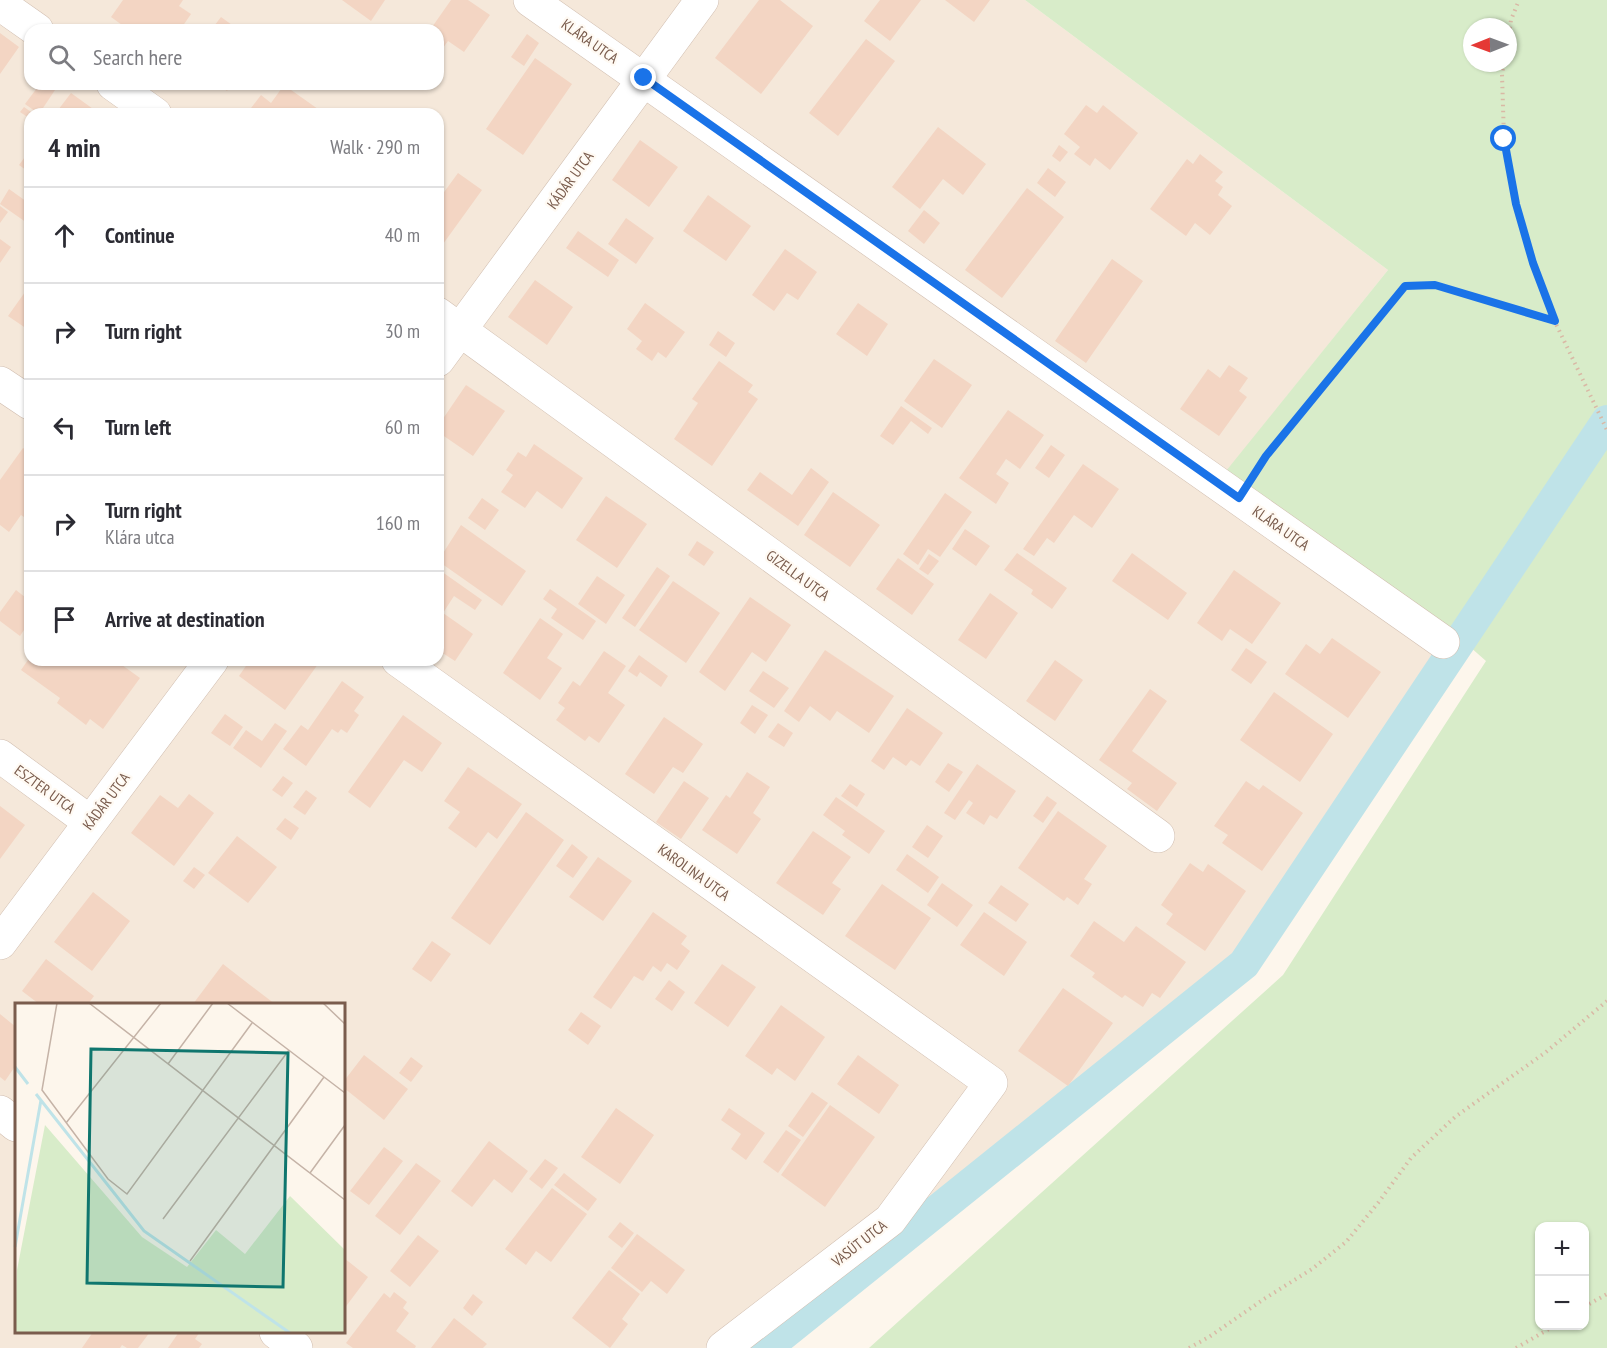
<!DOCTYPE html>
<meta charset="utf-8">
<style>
body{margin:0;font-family:"PT Sans Narrow",sans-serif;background:#f7f7f7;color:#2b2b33}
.controls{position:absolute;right:18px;bottom:18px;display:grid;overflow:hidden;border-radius:12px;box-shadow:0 2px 4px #0004}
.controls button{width:54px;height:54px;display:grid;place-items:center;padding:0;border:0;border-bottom:2px solid #e1e1e2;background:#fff;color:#2b2b33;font:30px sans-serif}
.compass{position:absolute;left:1463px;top:18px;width:54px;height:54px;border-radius:50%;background:#fff;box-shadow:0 2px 4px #0004;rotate:269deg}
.stop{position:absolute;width:18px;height:18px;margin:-14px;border:4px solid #1a73e8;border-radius:50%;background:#fff}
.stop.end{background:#1a73e8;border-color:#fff;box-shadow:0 2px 6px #0008}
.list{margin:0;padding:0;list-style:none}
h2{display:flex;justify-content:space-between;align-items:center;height:78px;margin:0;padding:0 24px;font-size:26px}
h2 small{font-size:20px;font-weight:400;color:#7c7c81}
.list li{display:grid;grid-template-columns:39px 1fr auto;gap:18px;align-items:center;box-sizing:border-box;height:96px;padding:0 24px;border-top:2px solid #e1e1e2}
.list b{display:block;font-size:22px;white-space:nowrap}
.list p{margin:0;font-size:20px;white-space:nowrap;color:#7c7c81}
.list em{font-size:20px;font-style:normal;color:#7c7c81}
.icon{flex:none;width:33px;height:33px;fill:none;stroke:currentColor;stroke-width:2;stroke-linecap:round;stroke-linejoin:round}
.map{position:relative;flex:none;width:1607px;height:1348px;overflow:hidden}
.search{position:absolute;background:#fff;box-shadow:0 2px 4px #0004;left:24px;top:24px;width:420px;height:66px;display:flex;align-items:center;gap:15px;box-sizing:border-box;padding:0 21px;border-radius:18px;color:#7c7c81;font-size:22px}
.panel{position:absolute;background:#fff;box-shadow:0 2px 4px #0004;left:24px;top:108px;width:420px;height:558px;border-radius:18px}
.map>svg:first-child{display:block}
.residential{fill:#f5e8da;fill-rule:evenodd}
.green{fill:#d8ecc9;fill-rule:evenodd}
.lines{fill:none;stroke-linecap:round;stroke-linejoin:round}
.canal{stroke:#bfe3e8;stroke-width:32}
.building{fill:#f3d5c3}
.street-casing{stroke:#d1beb0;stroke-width:34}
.path{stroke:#d9b8a5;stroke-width:4;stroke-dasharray:1.5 4.5;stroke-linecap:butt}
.street{stroke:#fff;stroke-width:33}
.route{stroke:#1a73e8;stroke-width:8}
.labels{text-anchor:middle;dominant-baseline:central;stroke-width:4.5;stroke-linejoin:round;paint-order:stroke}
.street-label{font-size:15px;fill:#7a5c4d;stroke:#fffaf3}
.inset-river{fill:none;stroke:#bfe3e8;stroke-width:3}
.inset-road{fill:none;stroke:#c5b3a7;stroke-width:1.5}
.view{fill:#0f766e;fill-opacity:0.15;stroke:#0f766e;stroke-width:3}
.inset-edge{fill:none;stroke:#7a5c4d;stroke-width:3}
</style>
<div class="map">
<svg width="1607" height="1348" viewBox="0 0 1607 1348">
<rect width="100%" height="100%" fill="#fdf6ec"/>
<!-- residential -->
<path class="residential" d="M0 0H1025L1388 270 1227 471 1461 639 1230 957 906 1234 755 1348H0ZM30 30H438V84H30ZM30 114H438V660H30ZM16 1004H344V1332H16Z"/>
<!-- green -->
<path class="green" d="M1025 0H1607V1348H869L1283 975 1486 661 1461 639 1226 471 1388 270ZM1472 27H1508V63H1472ZM1540 1226H1584V1326H1540Z"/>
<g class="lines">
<!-- canal -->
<path class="canal" d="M766 1348 1244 964 1607 421"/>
</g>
<!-- building -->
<path class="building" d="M123 0H183L179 6 191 14 180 30H129L111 17Z
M342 0H385L371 21Z
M451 0H468L490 15 464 52 448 41 438 55V30H430Z
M759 0H780L813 26 761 94 715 58Z
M880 0H921L890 41 864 21Z
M945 0H990L974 22Z
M221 17 239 30H211Z
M0 33 19 47 0 74Z
M527 34 539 43 524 66 511 57Z
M866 39 895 61 838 136 809 113Z
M535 58 572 84 523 155 486 129Z
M40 84H47L55 90 39 114 25 104Z
M218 84H232L227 91Z
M284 85 325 114H251L248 112 261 95 271 103Z
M71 93 100 114H55Z
M1086 105 1097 113 1103 105 1138 133 1110 170 1095 158 1090 166 1074 154 1080 147 1064 134Z
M24 107 34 114H30L29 118 20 112Z
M938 127 986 164 963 195 943 179 920 209 892 187Z
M640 140 678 167 649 207 612 180Z
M1059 145 1068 152 1060 162 1052 156Z
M30 150V173L19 165Z
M1200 154 1223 172 1215 181 1223 187 1218 195 1232 206 1210 235 1195 223 1186 236 1150 209 1187 159 1193 164Z
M1048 168 1066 182 1055 197 1037 183Z
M458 173 482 190 438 251V198L439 199Z
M1027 188 1064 217 1002 298 965 270Z
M9 189 30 204V225L0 204Z
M708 195 751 226 726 261 683 231Z
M0 206 8 212 0 223Z
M924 210 940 223 924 244 908 231Z
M626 218 654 238 636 264 608 244Z
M578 231 619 260 608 277 566 248Z
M0 239 11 247 0 263Z
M785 249 817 272 798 300 787 293 774 311 752 295Z
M1112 259 1143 281 1086 363 1055 341Z
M535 280 573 307 547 345 508 317Z
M30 285V331L8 316Z
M645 303 685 332 666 358 658 352 652 361 636 349 642 341 627 329Z
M858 303 888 324 867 356 836 334Z
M718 331 735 343 726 357 709 345Z
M934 359 972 385 942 428 904 401Z
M719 361 753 385 748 392 758 399 712 466 674 439 698 403 692 399Z
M1229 365 1248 378 1239 391 1247 397 1219 436 1180 409 1208 369 1220 378Z
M466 385 505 411 473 456 438 432V426Z
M901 406 932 428 928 434 911 421 893 445 880 436Z
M1008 410 1044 435 1020 469 1006 459 996 474 1009 483 996 504 959 478Z
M534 444 583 478 562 509 537 491 525 508 501 492 513 475 506 470 518 452 526 457Z
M1051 445 1065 455 1049 478 1035 468Z
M23 448 30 453V521L21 515 9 532 0 525V480Z
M1083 464 1119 489 1092 528 1074 515 1054 543 1047 538 1034 556 1023 549Z
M811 468 829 482 798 526 747 490 760 472 792 495Z
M833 492 880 525 850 567 804 535Z
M945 493 972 512 940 557 928 549 918 565 903 554Z
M606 496 647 524 617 568 576 540Z
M482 498 499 510 485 530 468 518Z
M461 525 526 571 502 606 438 561Z
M965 529 990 546 976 566 952 549Z
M697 541 714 552 704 566 688 555Z
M1017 553 1067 588 1052 609 1031 594 1033 590 1004 570Z
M1132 553 1187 593 1168 620 1112 581Z
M929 554 939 561 928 575 919 569Z
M898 558 934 584 912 615 876 589Z
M657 567 670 576 635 627 622 618Z
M438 569 482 600 475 610 454 596 443 613 473 634 455 661 438 650Z
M1234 570 1281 603 1252 644 1230 629 1222 641 1197 623Z
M597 576 625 595 606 624 578 604Z
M673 581 720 613 686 663 639 630Z
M550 589 596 621 583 640 551 618 557 609 543 599Z
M16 590 30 601V621L20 636 0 621V612Z
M990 593 1018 613 986 659 958 640Z
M750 597 791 625 766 662 752 652 725 691 699 672Z
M540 618 563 634 547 658 562 668 540 700 503 673Z
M1332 638 1381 672 1348 718 1285 674 1306 644 1320 654Z
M1246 648 1267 662 1251 684 1231 670Z
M825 650 894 696 869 733 837 711 830 721 810 706 799 722 784 711Z
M604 651 626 666 608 693 625 705 599 743 589 736 585 741 556 720 565 708 558 703 573 681 580 686Z
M639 655 668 676 661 687 640 672 637 677 628 671Z
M30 657V660H115L140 678 103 729 90 719 86 725 57 703 60 698 21 670Z
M250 660H321L285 710 239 676Z
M1055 660 1083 680 1055 721 1026 701Z
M763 671 789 688 774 708 749 691Z
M342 681 364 697 354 711 359 715 347 733 341 729 338 733 332 729 306 766 283 749 301 725 308 730Z
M1150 689 1167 701 1132 751 1177 783 1157 811 1127 789 1132 783 1099 760Z
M1274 692 1333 734 1300 782 1240 740Z
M752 705 768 715 755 734 740 723Z
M907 708 943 733 920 766 911 760 906 766 893 757 884 770 871 761Z
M225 714 243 727 230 746 211 733Z
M403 715 442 743 422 772 404 760 370 808 348 792Z
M664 717 703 744 683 773 673 767 654 794 625 774Z
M275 723 287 731 261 768 233 748 246 730 262 741Z
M778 723 793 733 784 747 768 737Z
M948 763 963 772 949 792 935 782Z
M977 764 1016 791 997 819 990 815 984 825 966 813 973 803 969 800 955 820 944 813Z
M468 767 522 804 497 839 488 832 476 848 448 828 460 812 444 801Z
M747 772 770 787 753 813 761 819 737 854 702 830 726 795 730 798Z
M283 776 293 783 282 797 272 790Z
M684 781 709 798 681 839 656 822Z
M1246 781 1259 790 1263 785 1303 813 1262 871 1222 843 1228 835 1214 826Z
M850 784 865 794 857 807 841 796Z
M306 790 317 798 305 815 293 807Z
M189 794 214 813 174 866 131 833 160 795 178 808Z
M1047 796 1057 803 1043 823 1033 816Z
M836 797 885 831 869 854 842 835 845 831 823 815Z
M0 806 25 825 0 859Z
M1058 811 1107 846 1084 879 1092 884 1078 905 1067 897 1064 901 1018 868Z
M526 812 564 840 490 945 451 918Z
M285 818 299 828 291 840 276 829Z
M927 825 943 836 928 858 912 847Z
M813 831 851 857 832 883 841 889 823 915 776 883Z
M237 836 277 867 248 903 208 873Z
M572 844 588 857 573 878 556 866Z
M907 854 939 877 928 893 896 870Z
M598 857 632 881 603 921 569 897Z
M1190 863 1203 872 1208 864 1246 891 1205 951 1166 924 1173 914 1161 905Z
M194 867 205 875 194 889 183 881Z
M942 883 973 905 957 927 927 905Z
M882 884 931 918 895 970 845 936Z
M1001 885 1029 904 1016 922 988 903Z
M93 892 130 921 92 971 54 942Z
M653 912 687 936 681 944 690 951 677 970 667 963 661 972 653 966 643 981 634 976 611 1009 593 997Z
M984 912 1027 942 1004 976 960 945Z
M1094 921 1124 942 1136 926 1186 962 1160 998 1152 993 1143 1007 1125 995 1122 998 1092 977 1095 973 1070 956Z
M432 941 451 954 431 982 412 969Z
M46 959 94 996 88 1004H39L22 991Z
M223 964 250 985 275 1004H193Z
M722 964 756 987 728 1027 694 1003Z
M669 980 685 992 672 1011 655 999Z
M1063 988 1113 1023 1068 1086 1018 1051Z
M781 1005 825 1037 795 1081 777 1068 772 1075 745 1056Z
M581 1012 601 1026 588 1045 568 1030Z
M0 1014 16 1027V1065L5 1081 0 1077Z
M364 1055 408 1089 384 1120 344 1088V1081Z
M858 1055 899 1085 879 1114 837 1084Z
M411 1057 423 1066 411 1082 399 1073Z
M812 1092 828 1103 803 1137 788 1126Z
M830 1105 875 1137 825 1207 781 1175Z
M616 1108 654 1135 620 1184 581 1157Z
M729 1108 765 1133 746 1160 731 1149 741 1134 721 1120Z
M786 1130 801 1140 778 1173 763 1162Z
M489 1141 528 1171 512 1193 494 1179 472 1207 451 1191Z
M384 1147 403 1161 369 1205 350 1191Z
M545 1159 558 1168 542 1189 529 1179Z
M416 1163 441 1181 400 1235 375 1216Z
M564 1173 597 1199 588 1211 554 1185Z
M552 1188 587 1214 551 1262 536 1251 526 1265 505 1249Z
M620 1222 634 1233 622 1248 608 1237Z
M637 1234 685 1270 667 1294 651 1281 642 1292 611 1268Z
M418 1235 439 1251 410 1287 390 1271Z
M344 1258 368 1277 344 1309Z
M609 1270 640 1294 622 1319 628 1324 610 1348 572 1318Z
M394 1292 407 1302 403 1308 409 1313 396 1331 416 1346 415 1348H353L346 1343 384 1293 390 1298Z
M473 1294 483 1302 472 1316 463 1308Z
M454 1318 487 1344 483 1348H431Z
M93 1332H150L138 1348H127L122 1345 120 1348H82Z
M179 1332H200L195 1339 202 1344 199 1348H168Z"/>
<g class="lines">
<defs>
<path id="street" d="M530 0 1443 642
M0 4 37 30
M113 84 155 114
M438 314 1158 836
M438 360 702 0
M0 383 30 403
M398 660 991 1083 890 1220 723 1348
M0 756 90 822
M0 943 212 660
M0 1112 16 1125
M276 1332 296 1348"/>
</defs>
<!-- street casing -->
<use href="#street" class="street-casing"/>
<!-- path -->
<path class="path" d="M1508 40 1511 20 1519 0
M1504 63 1502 74 1504 139 1516 204 1533 263 1555 322 1607 430
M1255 473 1266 456 1405 286 1435 285 1555 322
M1584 1307 1607 1294
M1189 1348 1209 1337 1264 1299 1312 1269 1346 1242 1378 1203 1411 1158 1455 1117 1546 1052 1607 1001
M1516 1348 1554 1326"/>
<!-- street -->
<use href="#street" class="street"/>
</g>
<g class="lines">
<!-- route -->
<path class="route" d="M644 78 1239 498 1266 456 1405 286 1435 285 1555 321 1533 263 1516 204 1504 139"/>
</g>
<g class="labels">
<!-- street labels -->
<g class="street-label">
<text transform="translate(590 41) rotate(35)">KLÁRA UTCA</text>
<text transform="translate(570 180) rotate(-54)">KÁDÁR UTCA</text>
<text transform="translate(1281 528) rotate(35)">KLÁRA UTCA</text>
<text transform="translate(798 575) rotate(36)">GIZELLA UTCA</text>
<text transform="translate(45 789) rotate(36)">ESZTER UTCA</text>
<text transform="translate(106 801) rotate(-53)">KÁDÁR UTCA</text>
<text transform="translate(694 872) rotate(36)">KAROLINA UTCA</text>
<text transform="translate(859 1243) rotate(-38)">VASÚT UTCA</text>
</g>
</g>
<!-- overview -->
<g transform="translate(15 1003)">
<rect width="330" height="330" fill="#fdf6ec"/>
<path d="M30 122 127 234 172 264 201 227 230 251 275 193 330 247V330H0L2 267Z" fill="#d8ecc9"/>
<path class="inset-river" d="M0 64 13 81M21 91 129 228 275 330M0 244 26 97"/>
<path class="inset-road" d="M42 0 27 87 93 176 112 191 237 20M74 0 330 197M212 0 330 90M308 0 330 21M153 61 198 0M51 120 146 0M295 170 330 122M148 216 274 47M175 258 309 74"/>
<path class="view" d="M76 46 273 50 268 284 72 280Z"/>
<rect width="330" height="330" class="inset-edge"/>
</g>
</svg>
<div class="controls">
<button>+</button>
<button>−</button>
</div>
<svg class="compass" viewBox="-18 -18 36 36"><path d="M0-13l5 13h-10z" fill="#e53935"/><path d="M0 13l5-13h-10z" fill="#7c7c81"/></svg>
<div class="stop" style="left:1504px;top:139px"></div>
<div class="stop end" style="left:644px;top:78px"></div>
<div class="search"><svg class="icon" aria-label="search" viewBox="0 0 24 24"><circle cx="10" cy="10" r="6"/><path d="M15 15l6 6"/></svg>Search here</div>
<section class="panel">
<h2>4 min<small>Walk · 290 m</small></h2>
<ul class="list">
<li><svg class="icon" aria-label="ahead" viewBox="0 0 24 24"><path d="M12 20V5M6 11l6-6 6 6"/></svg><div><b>Continue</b></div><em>40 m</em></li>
<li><svg class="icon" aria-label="right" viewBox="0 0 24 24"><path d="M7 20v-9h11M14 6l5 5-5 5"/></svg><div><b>Turn right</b></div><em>30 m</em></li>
<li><svg class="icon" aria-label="left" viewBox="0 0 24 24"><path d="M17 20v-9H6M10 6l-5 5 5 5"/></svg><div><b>Turn left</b></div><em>60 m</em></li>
<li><svg class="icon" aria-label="right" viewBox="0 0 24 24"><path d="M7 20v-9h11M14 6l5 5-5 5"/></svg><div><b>Turn right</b><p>Klára utca</p></div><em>160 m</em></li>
<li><svg class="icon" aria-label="arrive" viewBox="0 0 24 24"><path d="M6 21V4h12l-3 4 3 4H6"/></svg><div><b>Arrive at destination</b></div></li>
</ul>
</section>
</div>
